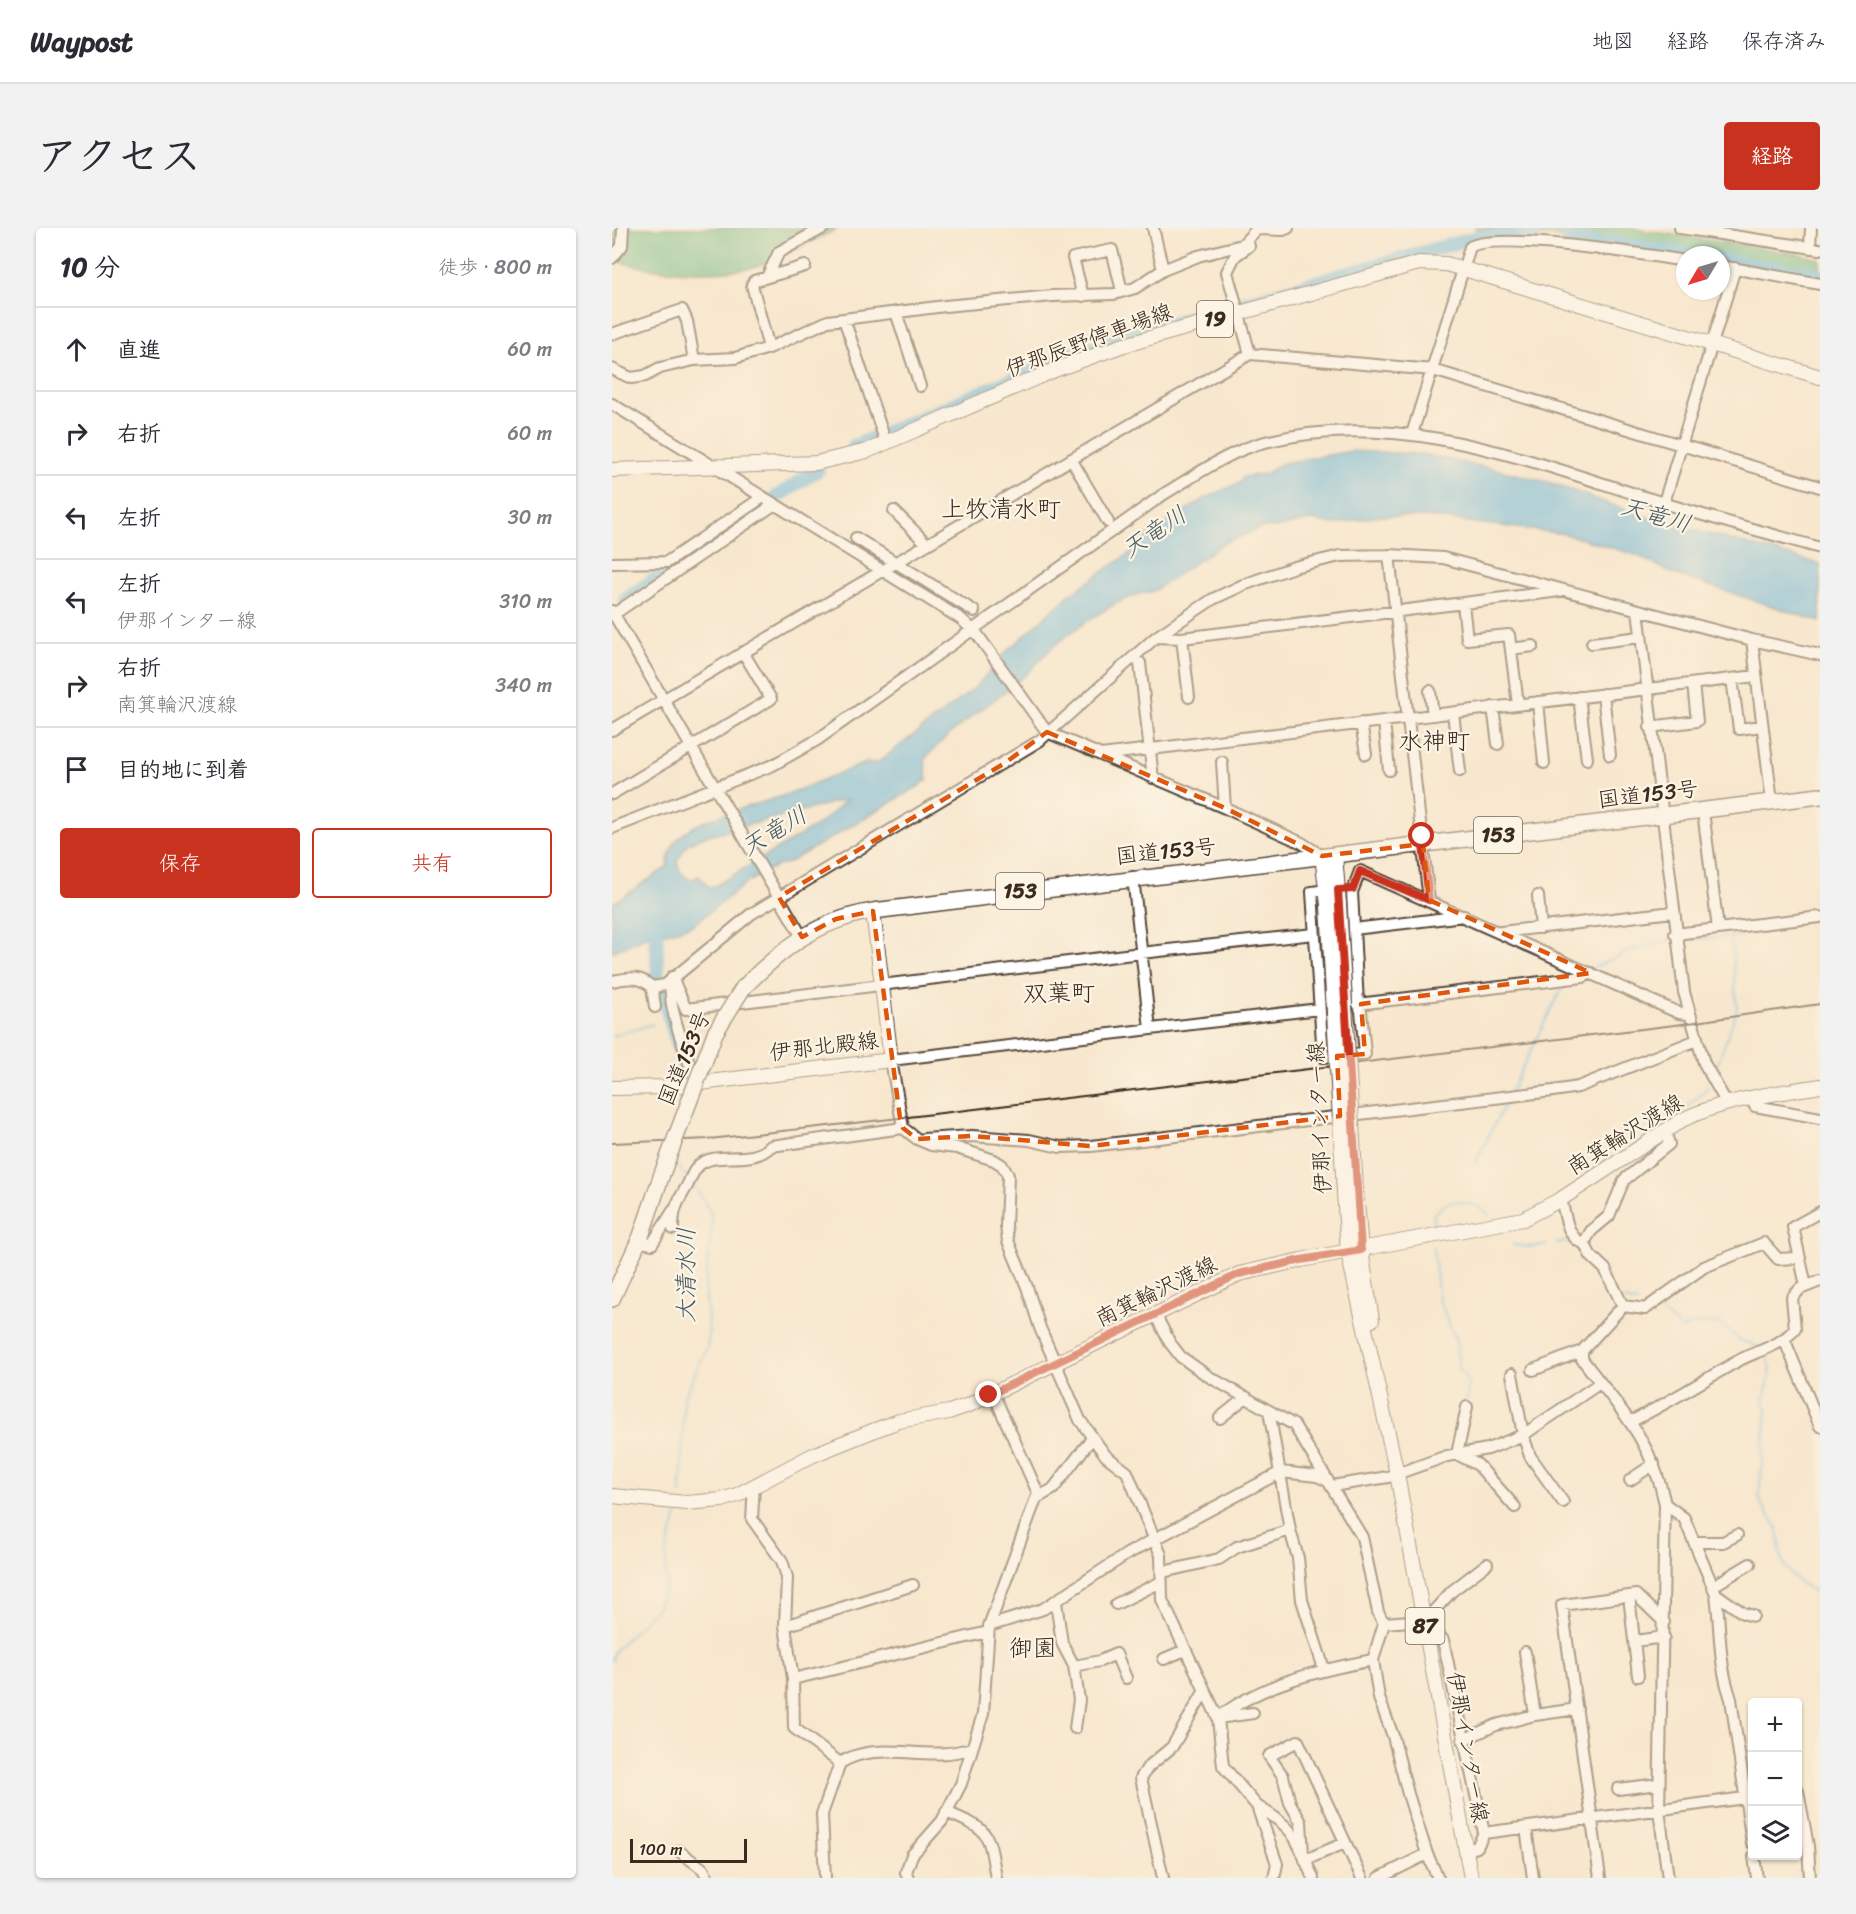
<!DOCTYPE html>
<html lang="ja">
<meta charset="utf-8">
<style>
body{margin:0;font-family:Sriracha,"Klee One",sans-serif;background:#f2f2f3;color:#2b2b33}
.controls{position:absolute;right:18px;bottom:18px;display:grid;overflow:hidden;border-radius:6px;box-shadow:0 2px 4px #0004}
.controls button{width:54px;height:54px;display:grid;place-items:center;padding:0;border:0;border-bottom:2px solid #e1e1e2;background:#fff;color:#2b2b33;font:30px sans-serif}
.compass{position:absolute;left:1064px;top:18px;width:54px;height:54px;border-radius:50%;background:#fff;box-shadow:0 2px 4px #0004;rotate:232deg}
.scale{position:absolute;left:18px;bottom:15px;width:117px;box-sizing:border-box;padding-left:6px;border:3px solid #3b2a1e;border-top:0;font-size:16px;line-height:21px;white-space:nowrap;color:#3b2a1e;-webkit-text-stroke:4px #fcf5e5;paint-order:stroke}
.stop{position:absolute;width:18px;height:18px;margin:-14px;border:4px solid #c8321e;border-radius:50%;background:#fff}
.stop.end{background:#c8321e;border-color:#fff;box-shadow:0 2px 6px #0008}
.list{margin:0;padding:0;list-style:none}
h2{display:flex;justify-content:space-between;align-items:center;height:78px;margin:0;padding:0 24px;font-size:26px}
h2 small{font-size:20px;font-weight:400;color:#7c7c81}
.list li{display:grid;grid-template-columns:39px 1fr auto;gap:18px;align-items:center;box-sizing:border-box;height:84px;padding:0 24px;border-top:2px solid #e1e1e2}
.list b{display:block;font-size:22px;white-space:nowrap}
.list p{margin:0;font-size:20px;white-space:nowrap;color:#7c7c81}
.list em{font-size:20px;font-style:normal;color:#7c7c81}
.actions{display:flex;gap:12px;padding:18px 24px}
.actions a{flex:1;padding:14px 0;border:2px solid #c8321e;border-radius:6px;text-align:center;font-size:21px;color:#c8321e}
.actions .main{background:#c8321e;color:#fff}
.icon{flex:none;width:33px;height:33px;fill:none;stroke:currentColor;stroke-width:2;stroke-linecap:round;stroke-linejoin:round}
.map{position:relative;flex:none;width:1208px;height:1650px;overflow:hidden;border-radius:6px}
header{display:flex;align-items:center;gap:36px;box-sizing:border-box;height:84px;padding:0 30px;background:#fff;border-bottom:2px solid #e1e1e2}
header strong{font-size:28px}
nav{display:flex;gap:33px;margin-inline-start:auto;font-size:21px}
.intro{display:flex;align-items:center;justify-content:space-between;box-sizing:border-box;height:144px;padding:0 36px}
h1{margin:0;font-size:42px}
.button{padding:15px 27px;border-radius:6px;background:#c8321e;color:#fff;font-size:21px;font-weight:700}
main{display:flex;gap:36px;padding:0 36px}
aside{flex:1;background:#fff;border-radius:6px;box-shadow:0 2px 4px #0004}
.map>svg:first-child{display:block}
.forest{fill:#68b986;stroke:#527252;stroke-width:1.5}
.water{fill:#64b6df;stroke:#50707e;stroke-width:1.5;fill-rule:evenodd}
.lines{fill:none;stroke-linecap:round;stroke-linejoin:round}
.stream{stroke:#64b6df;stroke-width:2}
.river{stroke:#64b6df;stroke-width:14}
.minor-casing{stroke:#574638;stroke-width:14}
.major-casing{stroke:#574638;stroke-width:16}
.highway-casing{stroke:#574638;stroke-width:18}
.minor{stroke:#fff;stroke-width:10}
.major{stroke:#fff;stroke-width:14}
.highway{stroke:#fff;stroke-width:15}
.rail{stroke:#3b2a1e;stroke-width:2}
.major-bridge-casing{stroke:#574638;stroke-width:16;stroke-linecap:butt}
.highway-bridge-casing{stroke:#574638;stroke-width:18;stroke-linecap:butt}
.major-bridge{stroke:#fff;stroke-width:14}
.highway-bridge{stroke:#fff;stroke-width:15}
.route{stroke:#c8321e;stroke-width:8}
.marked{fill:none;stroke:#df570d;stroke-width:4.5;stroke-dasharray:12 8;stroke-linejoin:round}
.labels{text-anchor:middle;dominant-baseline:central;stroke-width:4.5;stroke-linejoin:round;paint-order:stroke}
.shield{fill:#fcf5e5;stroke:#75675a;stroke-width:1.5}
.shield-label{font-size:21px;font-weight:bold;fill:#3b2a1e}
.street-label{font-size:22px;fill:#3b2a1e;stroke:#fcf5e5}
.neighbourhood-label{font-size:24px;fill:#3b2a1e;stroke:#fcf5e5}
.water-label{font-size:24px;font-style:italic;fill:#495b62;stroke:#fcf5e5}
</style>
<header>
<strong>Waypost</strong>
<nav><a>地図</a><a>経路</a><a>保存済み</a></nav>
</header>
<div class="intro"><h1>アクセス</h1><a class="button">経路</a></div>
<main>
<aside>
<h2>10 分<small>徒歩 · 800 m</small></h2>
<ul class="list">
<li><svg class="icon" aria-label="ahead" viewBox="0 0 24 24"><path d="M12 20V5M6 11l6-6 6 6"/></svg><div><b>直進</b></div><em>60 m</em></li>
<li><svg class="icon" aria-label="right" viewBox="0 0 24 24"><path d="M7 20v-9h11M14 6l5 5-5 5"/></svg><div><b>右折</b></div><em>60 m</em></li>
<li><svg class="icon" aria-label="left" viewBox="0 0 24 24"><path d="M17 20v-9H6M10 6l-5 5 5 5"/></svg><div><b>左折</b></div><em>30 m</em></li>
<li><svg class="icon" aria-label="left" viewBox="0 0 24 24"><path d="M17 20v-9H6M10 6l-5 5 5 5"/></svg><div><b>左折</b><p>伊那インター線</p></div><em>310 m</em></li>
<li><svg class="icon" aria-label="right" viewBox="0 0 24 24"><path d="M7 20v-9h11M14 6l5 5-5 5"/></svg><div><b>右折</b><p>南箕輪沢渡線</p></div><em>340 m</em></li>
<li><svg class="icon" aria-label="arrive" viewBox="0 0 24 24"><path d="M6 21V4h12l-3 4 3 4H6"/></svg><div><b>目的地に到着</b></div></li>
</ul>
<div class="actions"><a class="main">保存</a><a>共有</a></div>
</aside>
<div class="map">
<svg width="1208" height="1650" viewBox="0 0 1208 1650">
<rect width="100%" height="100%" fill="#fcf5e5"/>
<filter id="ink" filterUnits="userSpaceOnUse"><feTurbulence type="fractalNoise" baseFrequency=".0167" numOctaves="2"/><feDisplacementMap in="SourceGraphic" scale="12" xChannelSelector="R" yChannelSelector="G"/><feConvolveMatrix kernelMatrix="1 2 1 2 8 2 1 2 1" color-interpolation-filters="sRGB"/></filter>
<filter id="wash" filterUnits="userSpaceOnUse"><feTurbulence type="fractalNoise" baseFrequency=".008" numOctaves="4" result="noise"/><feDisplacementMap in="SourceGraphic" scale="24" xChannelSelector="R" yChannelSelector="G"/><feGaussianBlur stdDeviation="1.35" result="paint"/><feColorMatrix in="noise" values="0 0 0 0 0 0 0 0 0 0 0 0 0 0 0 0 0 1.4 0 .05"/><feComposite in="paint" operator="in"/></filter>
<g filter="url(#wash)">
<rect width="100%" height="100%" fill="#f7e7ce"/>
<!-- forest -->
<path class="forest" d="M0 0H226C208 10 155 37 137 40 93 48 43 44 0 32Z
M862 0H1017L1187 26 1208 31V43L1004 12 925 8Z"/>
<!-- water -->
<path class="water" d="M739 223 809 226 883 241 936 254 1037 290 1208 336V394L1062 346 1024 327 953 306 816 289 766 288 724 296 698 292 663 300 651 299 612 315 540 364C515 364 469 397 448 413 434 423 425 437 412 448 379 477 342 497 313 531L315 552 307 558 176 635 166 637 137 653 81 697 55 705 38 707 0 724V676L55 639C55 631 59 620 64 613 82 589 144 578 173 567 200 557 226 545 254 535H265L363 460 391 427 458 366 518 325 536 307 592 271 629 254 631 249 653 246 671 235ZM236 571 207 596 98 661 87 648 78 652 68 644 65 633 75 616 90 609Z"/>
<g class="lines">
<!-- stream -->
<path class="stream" d="M1071 712 1131 708
M981 740 1021 722 1059 711
M53 792 57 791
M0 808 41 796
M1103 844 1125 781 1119 709
M898 865 952 755
M1066 883 1076 878 1096 860
M1063 910 1064 905
M61 933 75 949
M863 935 894 873
M822 998V986C825 983 829 979 833 976 843 970 871 977 877 988
M945 1015 960 1013
M901 1017 917 1019 935 1017
M821 1019 827 1071 844 1113 847 1140 857 1155 854 1175
M1013 1072 1025 1075
M1043 1079 1071 1101 1081 1096 1106 1095 1128 1112 1147 1119
M1155 1127 1159 1142 1152 1172 1155 1183 1147 1268C1150 1282 1159 1288 1165 1300 1168 1307 1167 1316 1168 1323 1171 1345 1190 1358 1208 1366
M69 1266 72 1169 95 1120 97 1105 93 1057 100 996 98 983 81 956
M0 1433 3 1422 46 1379 54 1359V1325L67 1281"/>
<!-- river -->
<path class="river" d="M955 13 1001 15 1078 27
M1109 32 1208 47
M626 76 869 8 921 10
M242 218 460 126 506 110 622 77
M164 269 206 242
M13 371 153 276
M44 700 46 753 76 851"/>
</g>
</g>
<g filter="url(#ink)">
<g class="lines">
<defs>
<path id="minor" d="M541 0 551 42
M1068 0 1208 21
M637 18 623 28 615 44 638 126
M1198 20 1199 0
M0 30 10 18 11 0
M1109 38 1208 56
M155 49 167 24 211 0
M471 68 461 30 500 22 510 63
M284 84 308 158
M232 91 274 215
M0 106 70 82 75 93 82 132
M157 120 140 57 142 53 193 38
M0 141 19 150 33 148 48 140 82 132 123 130 157 120 216 93 333 78 441 68 502 66 523 60 551 42 586 28 630 17 645 1 671 2 676 0
M0 176 349 391 365 406 435 504 613 580 690 615 710 628
M800 206 858 19C881 3 1038 27 1073 33
M459 231 496 294
M1054 268 1123 40
M282 283 315 316
M244 310 362 383
M777 327 817 672
M0 335 55 334 151 269
M851 376 855 411 897 407 906 476
M1026 382 1072 764 1092 835 1114 874
M0 383 190 709
M2 386 163 276
M544 409 570 410 948 363
M570 410 577 469
M1140 412 1160 574
M980 415 1028 409
M899 421 921 418
M528 435 541 550
M1120 451 1127 501 1150 498
M818 463 821 487
M991 466 998 527
M967 469 975 531
M926 474 932 535
M881 479 886 516
M841 485 848 543
M772 493 777 542
M749 495 754 526
M1038 499 1085 493 1081 456
M0 502 638 126 821 142 1208 259
M489 527 1144 448
M610 534 613 580
M0 566 159 471 131 424
M1091 583 1106 701
M0 600 161 537 205 512 552 266C584 247 617 223 653 214 786 180 917 233 1042 272 1097 290 1153 304 1208 320
M521 649 538 801
M715 662 700 664 711 829 753 826 749 783 746 776 971 749 979 745
M926 668 929 700
M742 701 740 664 748 643 1067 785 1076 786
M889 704 1061 684
M1063 706 1208 689
M60 749 74 781 529 725 702 706
M60 751C53 777 76 828 84 855
M0 753C17 750 27 747 40 759L43 779
M40 759 53 757 139 686 427 513 544 409 601 371 631 357 682 339 728 328 777 327 831 330 1140 412 1208 427
M746 776 742 701 852 688
M1138 869 1143 878 1208 890
M311 911 360 908 417 912 448 919 479 918 941 863 966 859 1085 812
M949 971C953 985 955 1012 972 1015L979 1028 993 1041 1011 1078
M61 1001C61 981 65 975 75 958 78 952 81 943 86 938 103 921 139 939 159 918L291 900
M26 1013 40 1016 61 983
M972 1015 979 1003 997 988 1012 952 1057 916 1053 903
M1194 1058 1181 999 1208 984
M1011 1078 970 1123V1131C1008 1181 1040 1212 1053 1276L1047 1582 1056 1650
M1011 1078 1033 1081 1092 1039 1152 1015 1166 1031 1186 1030
M543 1086 558 1115 569 1129 596 1148 682 1197 750 1309 766 1384 772 1395 761 1432C708 1442 648 1456 606 1490
M1173 1113 1208 1198
M921 1142 970 1123
M900 1146 911 1207 918 1228 951 1274
M855 1179 845 1226 866 1237 903 1279
M657 1183 678 1302 686 1330 690 1372 712 1441
M608 1190 634 1169
M1020 1193C1056 1175 1089 1154 1124 1134 1145 1122 1166 1120 1183 1101L1180 1070 1188 1061 1208 1053
M1018 1252 1042 1236
M142 1257 140 1291 170 1333 175 1349 173 1398 181 1451 182 1500 228 1535
M720 1258 776 1249 835 1228 876 1221 911 1207 988 1155
M425 1270 441 1261 480 1210
M1053 1276 1072 1290 1104 1366
M1084 1314H1111L1125 1307
M551 1344 607 1331 625 1319 678 1302
M1101 1358 1138 1336
M444 1374 450 1415 462 1438 467 1472 463 1500
M504 1376 549 1354
M819 1386 840 1363 875 1336
M772 1395 812 1392
M173 1398 301 1357
M377 1398 431 1381 515 1326 669 1244 705 1248 716 1253
M815 1408 826 1406 831 1412 872 1605
M1023 1413 1052 1409
M913 1424 923 1487
M552 1431 573 1422
M761 1432 767 1470 781 1508 796 1566 815 1626
M462 1438 488 1433 504 1426 514 1450
M1026 1448 1017 1368 1024 1367 1052 1394
M181 1451 376 1404
M606 1490 641 1485
M851 1512 884 1497 923 1487 965 1481
M1006 1561 1047 1556
M1186 1563 1196 1618 1198 1650
M645 1578C685 1602 683 1608 701 1650
M334 1584C379 1603 376 1603 384 1650
M914 1600 921 1650
M1140 1615 1119 1471C1106 1434 1109 1404 1104 1366L1131 1385 1141 1388
M67 1623 91 1641 96 1650
M853 1623 865 1619 872 1605 1140 1569
M691 1626 689 1594 678 1575 671 1548 657 1528 686 1513 750 1650
M1142 1628 1145 1650
M693 1632 733 1615
M213 1650 210 1586 228 1535C268 1510 316 1536 359 1520
M296 1650 294 1644 300 1627 330 1593 349 1556 371 1486 377 1398 426 1265 381 1165
M551 1650 529 1550 536 1539 560 1519 592 1464
M662 1650 665 1636 645 1578 611 1538 606 1490 550 1372 549 1327 515 1244 494 1228 468 1192 428 1100 415 1059 396 1013 394 998 396 947 390 937 382 932 345 920 319 917 305 911 291 900 279 832 707 781
M767 1650 815 1626 826 1650
M988 1650 950 1377 1017 1368"/>
<path id="major" d="M0 242 204 235 255 223 440 143 509 118 807 35 834 36 852 41 1208 149
M723 627 727 676
M710 628 716 677
M0 860 55 859 279 832 261 683
M744 963 749 1022 760 1092
M732 964 736 1024 785 1246 859 1650
M0 1268 74 1275 110 1272 125 1267 201 1227 263 1202 287 1193 337 1184 357 1177 627 1046 689 1032 911 991 949 971 1070 892C1114 871 1160 866 1208 858"/>
<path id="highway" d="M131 760C171 720 204 693 261 683L1208 568
M0 1071 29 1008 50 946"/>
</defs>
<!-- minor casing -->
<use href="#minor" class="minor-casing"/>
<!-- major casing -->
<use href="#major" class="major-casing"/>
<!-- highway casing -->
<use href="#highway" class="highway-casing"/>
<!-- minor -->
<use href="#minor" class="minor"/>
<!-- major -->
<use href="#major" class="major"/>
<!-- highway -->
<use href="#highway" class="highway"/>
<!-- rail -->
<path class="rail" d="M0 915 97 911 288 890 1063 797 1208 776"/>
<defs>
<path id="major-bridge" d="M727 676 744 963
M716 677 732 964"/>
<path id="highway-bridge" d="M50 946 103 805 131 760"/>
</defs>
<!-- major-bridge casing -->
<use href="#major-bridge" class="major-bridge-casing"/>
<!-- highway-bridge casing -->
<use href="#highway-bridge" class="highway-bridge-casing"/>
<!-- major-bridge -->
<use href="#major-bridge" class="major-bridge"/>
<!-- highway-bridge -->
<use href="#highway-bridge" class="highway-bridge"/>
</g>
</g>
<g class="lines" filter="url(#ink)">
<!-- route -->
<path class="route" d="M377 1167 627 1046 689 1032 749 1022 726 662 741 661 748 643 817 672 810 608"/>
</g>
<!-- marked area -->
<path d="M0 0H1208V1650H0ZM435 504 613 580 710 628 811 616 817 672 979 745 749 776 753 826 725 828 728 888 479 918 360 908 305 911 291 900 288 890 261 683 224 691 190 709 167 669 393 535Z" fill="#f7e7ce" fill-opacity=".55" fill-rule="evenodd"/>
<path class="marked" d="M435 504 613 580 710 628 811 616 817 672 979 745 749 776 753 826 725 828 728 888 479 918 360 908 305 911 291 900 288 890 261 683 224 691 190 709 167 669 393 535Z"/>
<g class="labels">
<!-- shield labels -->
<g class="shield">
<rect x="585" y="73" width="36" height="36" rx="4.5"/>
<rect x="862" y="589" width="48" height="36" rx="4.5"/>
<rect x="384" y="645" width="48" height="36" rx="4.5"/>
<rect x="793.5" y="1380" width="39" height="36" rx="4.5"/>
</g>
<g class="shield-label">
<text x="603" y="91">19</text>
<text x="886" y="607">153</text>
<text x="408" y="663">153</text>
<text x="813" y="1398">87</text>
</g>
<!-- street labels -->
<g class="street-label">
<text transform="translate(477 112) rotate(-20)">伊那辰野停車場線</text>
<text transform="translate(1036 566) rotate(-7)">国道153号</text>
<text transform="translate(554 623) rotate(-6)">国道153号</text>
<text transform="translate(212 818) rotate(-7)">伊那北殿線</text>
<text transform="translate(72 830) rotate(-67)">国道153号</text>
<text transform="translate(707 890) rotate(-93)">伊那インター線</text>
<text transform="translate(1013 906) rotate(-32)">南箕輪沢渡線</text>
<text transform="translate(544 1063) rotate(-26)">南箕輪沢渡線</text>
<text transform="translate(856 1519) rotate(80)">伊那インター線</text>
</g>
<!-- neighbourhood labels -->
<g class="neighbourhood-label">
<text x="389" y="281">上牧清水町</text>
<text x="822" y="513">水神町</text>
<text x="447" y="765">双葉町</text>
<text x="421" y="1420">御園</text>
</g>
<!-- water labels -->
<g class="water-label">
<text transform="translate(1044 287) rotate(16)">天竜川</text>
<text transform="translate(542 304) rotate(-34)">天竜川</text>
<text transform="translate(162 603) rotate(-31)">天竜川</text>
<text transform="translate(74 1047) rotate(-90)">大清水川</text>
</g>
</g>
</svg>
<div class="controls">
<button>+</button>
<button>−</button>
<button><svg class="icon" aria-label="layers" viewBox="0 0 24 24"><path d="M12 4l9 5-9 5-9-5zM3 14l9 5 9-5"/></svg></button>
</div>
<svg class="compass" viewBox="-18 -18 36 36"><path d="M0-13l5 13h-10z" fill="#e53935"/><path d="M0 13l5-13h-10z" fill="#7c7c81"/></svg>
<div class="scale">100 m</div>
<div class="stop" style="left:810px;top:608px"></div>
<div class="stop end" style="left:377px;top:1167px"></div>
</div>
</main>
